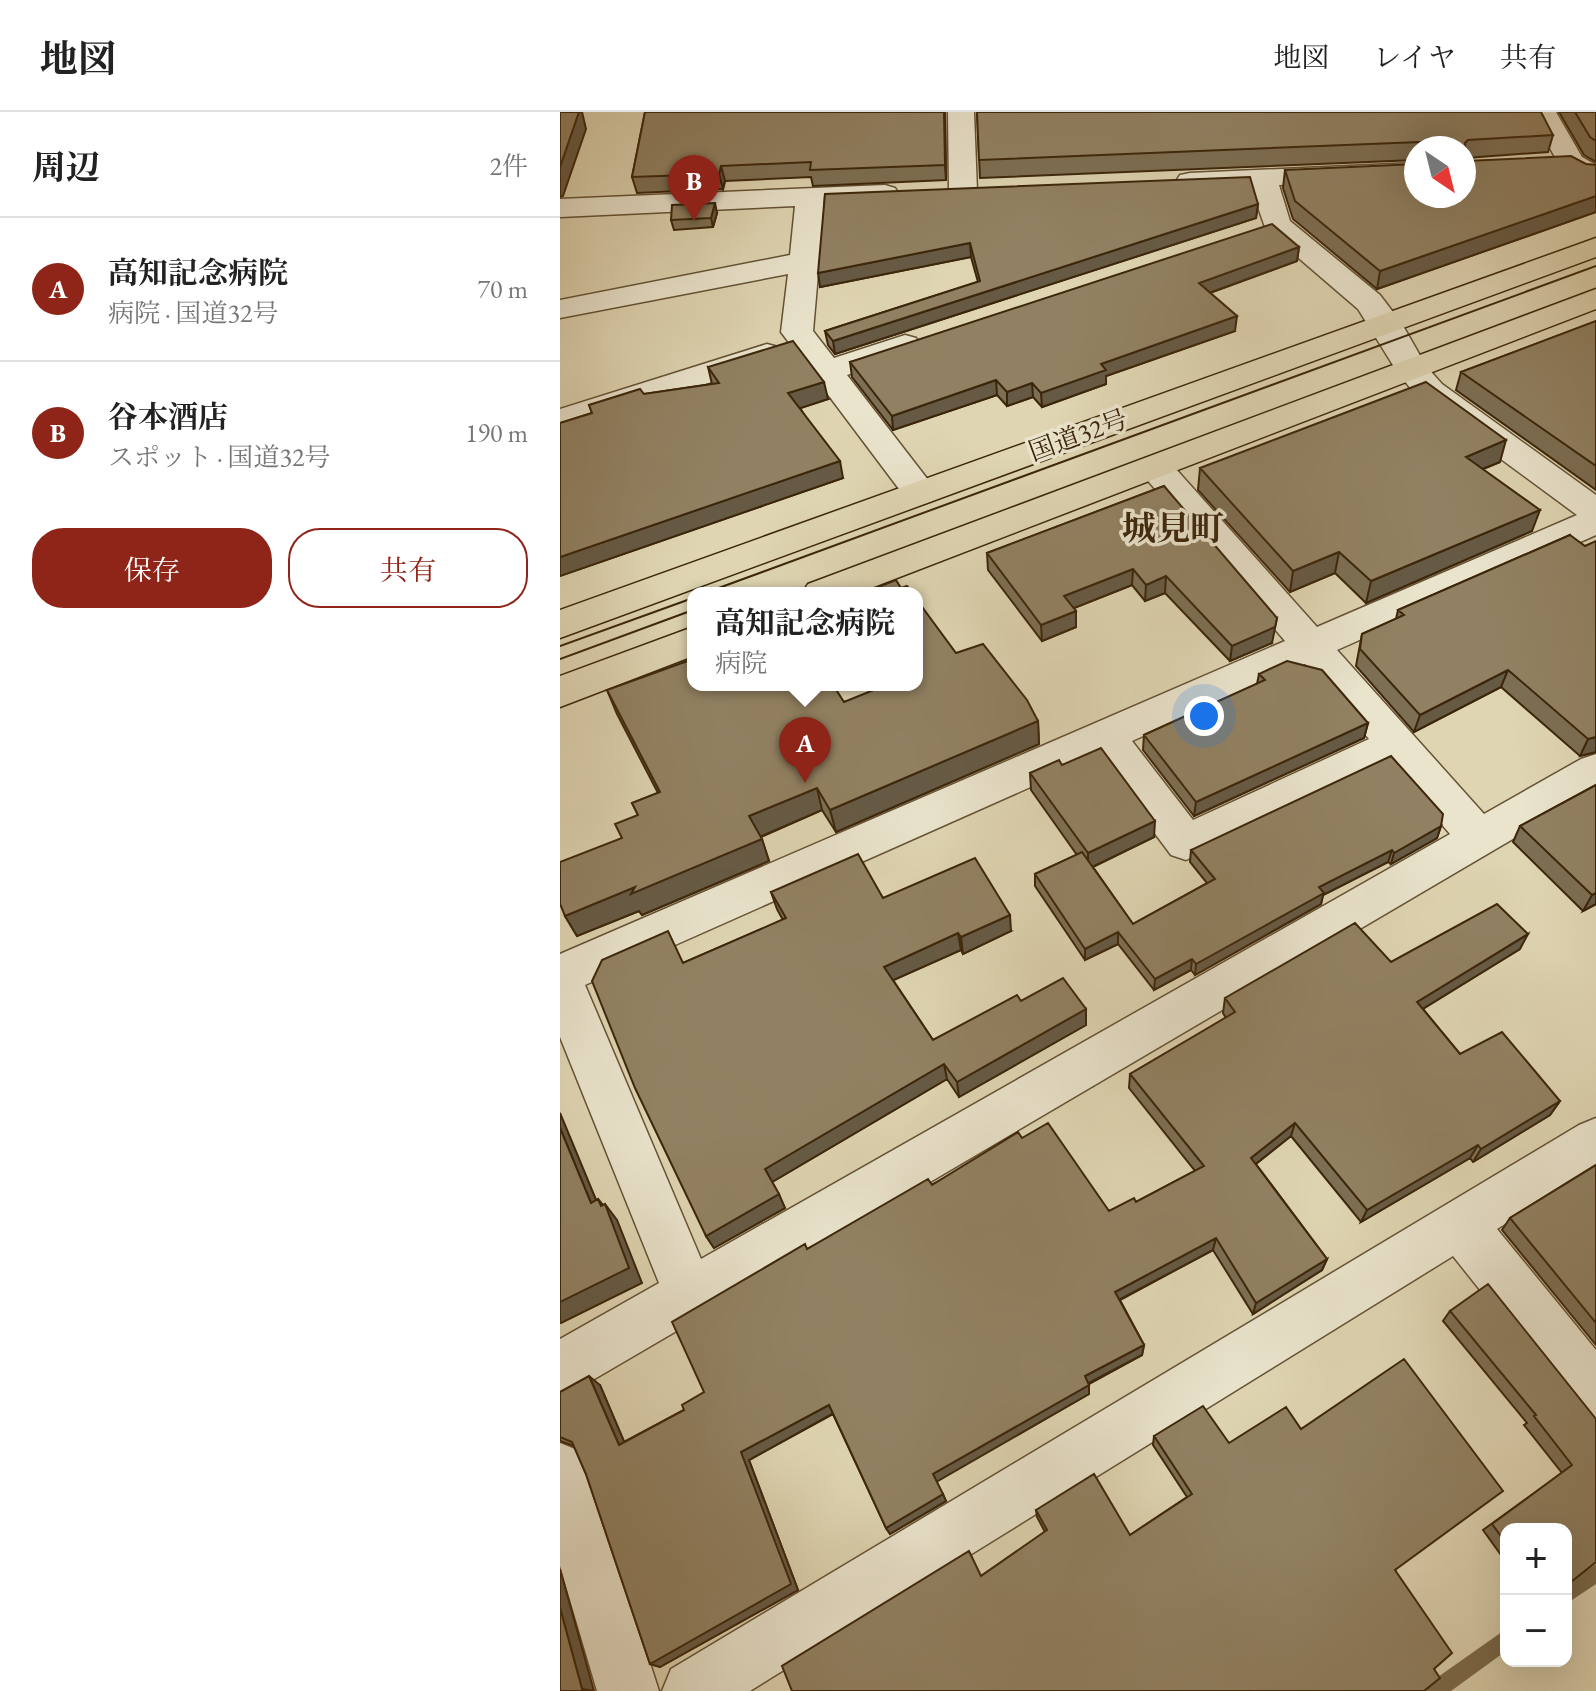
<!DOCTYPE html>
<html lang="ja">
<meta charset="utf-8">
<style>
body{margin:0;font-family:"EB Garamond","Noto Serif JP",serif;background:#f2f2f2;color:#222}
.controls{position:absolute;right:24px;bottom:24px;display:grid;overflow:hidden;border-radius:16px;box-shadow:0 8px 32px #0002}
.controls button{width:72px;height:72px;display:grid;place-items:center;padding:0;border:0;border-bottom:2px solid #e0e0e0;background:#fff;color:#222;font:40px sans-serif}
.compass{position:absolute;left:844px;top:24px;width:72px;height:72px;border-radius:50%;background:#fff;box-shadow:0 8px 32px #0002;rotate:145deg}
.you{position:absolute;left:644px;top:604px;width:28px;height:28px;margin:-20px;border:6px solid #fff;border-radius:50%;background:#1a73e8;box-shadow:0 0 0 12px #1a73e833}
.badge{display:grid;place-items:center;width:52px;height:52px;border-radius:50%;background:#8f2418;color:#fff;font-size:26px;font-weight:700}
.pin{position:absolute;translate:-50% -66px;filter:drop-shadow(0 2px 4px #0008)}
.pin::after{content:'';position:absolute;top:42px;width:28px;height:24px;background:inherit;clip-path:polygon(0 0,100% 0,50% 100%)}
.popup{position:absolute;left:127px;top:475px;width:236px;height:104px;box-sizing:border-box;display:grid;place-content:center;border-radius:16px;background:#fff;filter:drop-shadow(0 2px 6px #0005);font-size:26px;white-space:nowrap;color:#767676}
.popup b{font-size:30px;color:#222}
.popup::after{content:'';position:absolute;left:50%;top:100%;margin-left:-16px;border:16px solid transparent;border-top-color:#fff}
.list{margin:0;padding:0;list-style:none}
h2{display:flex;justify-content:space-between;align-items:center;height:104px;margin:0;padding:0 32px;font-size:34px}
h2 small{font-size:26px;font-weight:400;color:#767676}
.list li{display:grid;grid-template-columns:52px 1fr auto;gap:24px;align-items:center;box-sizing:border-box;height:144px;padding:0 32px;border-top:2px solid #e0e0e0}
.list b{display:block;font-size:30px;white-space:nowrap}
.list p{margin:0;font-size:26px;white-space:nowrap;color:#767676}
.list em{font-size:26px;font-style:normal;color:#767676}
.actions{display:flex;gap:16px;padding:24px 32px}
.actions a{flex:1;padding:18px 0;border:2px solid #8f2418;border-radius:32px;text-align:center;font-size:28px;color:#8f2418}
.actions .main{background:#8f2418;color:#fff}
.map{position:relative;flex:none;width:1036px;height:1579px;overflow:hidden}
header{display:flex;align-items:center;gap:48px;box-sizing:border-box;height:112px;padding:0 40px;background:#fff;border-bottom:2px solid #e0e0e0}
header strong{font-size:38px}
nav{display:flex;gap:44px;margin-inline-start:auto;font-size:28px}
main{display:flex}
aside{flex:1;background:#fff}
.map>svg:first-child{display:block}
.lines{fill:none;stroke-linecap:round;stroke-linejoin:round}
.stream{fill:#7d6c4d;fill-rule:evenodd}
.minor-casing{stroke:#655235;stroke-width:3}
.highway-casing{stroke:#3c260b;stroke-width:3}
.minor{fill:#eae4cd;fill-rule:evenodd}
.highway{fill:#dfd5b2;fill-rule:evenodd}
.tram{stroke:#3c260b;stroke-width:2}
.wall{fill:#7d6f54;stroke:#3c260b;stroke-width:2}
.shaded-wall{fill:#665a45;stroke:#3c260b;stroke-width:2}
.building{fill:#918162;stroke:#3c260b;stroke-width:2}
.labels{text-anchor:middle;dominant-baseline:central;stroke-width:7;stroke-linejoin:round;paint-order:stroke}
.far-street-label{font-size:26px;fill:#3c260b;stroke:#eae4cd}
.quarter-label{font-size:34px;font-weight:bold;fill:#3c260b;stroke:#eae4cd}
</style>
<header>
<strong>地図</strong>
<nav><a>地図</a><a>レイヤ</a><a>共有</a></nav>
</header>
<main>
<aside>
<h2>周辺<small>2件</small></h2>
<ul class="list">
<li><span class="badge">A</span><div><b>高知記念病院</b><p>病院 · 国道32号</p></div><em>70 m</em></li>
<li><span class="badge">B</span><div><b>谷本酒店</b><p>スポット · 国道32号</p></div><em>190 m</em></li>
</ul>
<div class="actions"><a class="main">保存</a><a>共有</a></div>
</aside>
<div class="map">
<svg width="1036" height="1579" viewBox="0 0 1036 1579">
<rect width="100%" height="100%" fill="#dfd5b2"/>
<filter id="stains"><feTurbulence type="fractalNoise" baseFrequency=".0025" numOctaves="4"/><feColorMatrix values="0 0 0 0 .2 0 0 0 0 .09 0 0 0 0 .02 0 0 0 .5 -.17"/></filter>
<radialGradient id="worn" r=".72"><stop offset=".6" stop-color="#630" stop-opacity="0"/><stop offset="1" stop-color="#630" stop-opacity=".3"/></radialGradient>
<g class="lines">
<!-- stream -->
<path class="stream" d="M1036 1452V1472L1006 1492V1471Z
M946 1517V1539L891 1579H865L868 1572Z"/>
<defs>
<path id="minor" d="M388 0H414L417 79 413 85 403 87 393 85 389 79Z
M970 0H996L1022 45 1036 53V72L1001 56Z
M856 51V67L719 73 730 109 820 183 842 212 866 254 882 272 1036 383V423L777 538 924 702 1021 647 1036 642V678L149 1200 19 1276 0 1284V1227L99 1171 0 925V842L725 529 583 363 578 355 583 347 595 344 607 347 757 515 1017 403 858 286 836 258 798 197 706 118 691 75 630 77 620 75 616 69 620 63 630 61ZM745 552 809 627 633 708 572 629ZM538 645 611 743 626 748 830 652 890 722 141 1147 25 873Z
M325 73 335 76 339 82 335 88 264 93 253 219 274 246 345 223 356 226 361 233 356 240 287 263 372 373 377 381 372 389 360 393 348 389 221 220 228 162 0 206V188L230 143 235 94 0 105V87Z
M207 232 218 235 223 242 218 249 0 318V297Z
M1036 1006V1056L937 1117 1036 1238V1308L1017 1300 893 1144 190 1579H102L111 1557 1019 1013Z
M0 1331 20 1339 28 1359 99 1579H37L0 1454Z"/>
<path id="highway" d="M1036 126V145L0 526V498Z
M1036 177V197L298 481H242L248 472Z
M133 515V544L0 595V564Z"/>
</defs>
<!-- minor casing -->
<use href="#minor" class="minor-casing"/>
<!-- highway casing -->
<use href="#highway" class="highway-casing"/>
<!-- minor -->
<use href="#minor" class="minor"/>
<!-- highway -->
<use href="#highway" class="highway"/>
<!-- tram -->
<path class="tram" d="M145 481 1036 154
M0 534 133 486
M0 547 133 498"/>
</g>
<!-- wall -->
<path class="wall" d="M85 0H385L386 68 253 74 251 65 165 69 163 77 77 81 72 65Z
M417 0 993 23 988 40 906 46V49L1036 53V100L817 177 733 107 723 76 725 58 856 84 904 36H856V48L420 66Z
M999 0H1036V50L1024 43Z
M265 82 698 92 696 106 275 242 268 233 265 219 418 170 411 145 260 175Z
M157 101 153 115 114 118 111 108Z
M739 135 737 149 650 181 675 219 546 264V272L482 295 473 285 447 294 437 283 333 318 292 265 290 250Z
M1036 209V378L896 278 901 260Z
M148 255 268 287 240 296 283 366 0 464V311L32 301 29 293 84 282 152 272Z
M940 350 923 357 972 419 806 491 775 461 730 480 638 378 640 356Z
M604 374 712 531 670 549 605 481 585 489 572 473 514 496 516 515 482 529 428 458 427 441Z
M1010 423 1036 640 1020 644 941 575 854 620 796 554 802 522 836 507 838 498Z
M396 541 478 609 479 632 276 720 262 698 201 725 209 749 82 803 79 799 17 824 5 804 78 703 72 691 98 681 57 602 47 578 284 590 357 573Z
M699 562 808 611 804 626 634 704 583 638 584 623 697 572Z
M502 653 594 725 533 755 573 812 647 771 630 750 631 738 881 714 877 726 831 752 828 750 763 783 761 792 635 863 631 858 594 878 558 832 525 848 475 774V762L517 743 471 678 470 661Z
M1036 673V792L1023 799 953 730 960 714Z
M211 780 323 786 451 819 403 842 401 838 333 868 373 928 461 889 526 897V913L399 985 387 967 212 1070 225 1096 154 1136 146 1124 123 851 223 808 217 797Z
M960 837 863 897 900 942 1000 989 990 1003 913 1050 910 1046 801 1110 731 1024 696 1052 767 1147 762 1158 693 1202 653 1138 560 1188 584 1233 582 1243 529 1272V1282L376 1369 386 1389 330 1422 326 1416 273 1302 189 1348 238 1478 100 1555 90 1552 26 1362 14 1334 0 1329V1280L40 1273 64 1330 124 1298 144 1280 247 1137 462 1026 549 1099 576 1090 635 1059 569 976 570 962 666 906 663 901 665 886 831 850Z
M1036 1053V1233L942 1118 950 1106Z
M890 1199 1036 1307V1450L946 1417V1450L923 1418 1002 1361 964 1313 967 1311 883 1209Z
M594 1324 669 1331 835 1458 874 1557 421 1464 485 1420 477 1405 476 1398 570 1423 627 1385 593 1333Z"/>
<!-- shaded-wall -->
<path class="shaded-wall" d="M15 0H22L26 17 3 84 0 85V55Z
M384 0H385L386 68 385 53Z
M161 54 165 69 163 77 159 62Z
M1036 84V100L817 177 820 159Z
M155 91 157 101 153 115 151 106Z
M698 92 696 106 275 242 273 229Z
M410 131 411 145 260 175 258 161Z
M739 135 737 149 638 185 639 171Z
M677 204 675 219 546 264V272L482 295 481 281 541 252Z
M436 268 437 283 333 318 332 304Z
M264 270 268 287 232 299 228 281Z
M472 271 473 285 447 294V280Z
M946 328 940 350 900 366 906 345Z
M280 349 283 366 0 464V445Z
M980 398 972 419 806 491 811 469Z
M779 440 775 461 730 480 733 459Z
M573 457 572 473 504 500V484Z
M606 464 605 481 585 489 586 473Z
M516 499V515L482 529 481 513Z
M717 506 712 531 670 549 672 534Z
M948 558 941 575 854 620 860 603Z
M478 609 479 632 276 720 270 698Z
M808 611 804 626 634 704 636 690Z
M1036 625V640L1020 644 1028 627Z
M257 676 262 698 197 726 189 704Z
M595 709 594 725 528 757V741Z
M881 714 877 726 831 752 834 741Z
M202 727 209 749 82 803 79 799 17 824 5 804 75 775Z
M832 738 828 750 763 783 761 792 635 863 636 852 759 775Z
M1036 781V792L1023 799 1032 783Z
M450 803 451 819 403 842 401 825Z
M558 820V832L525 848V837Z
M398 821 401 838 327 871 324 855Z
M968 822 960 837 851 904 857 890Z
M632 847 631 858 594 878 595 867Z
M526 897V913L399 985 397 970Z
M384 952 387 967 212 1070 205 1057Z
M1000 989 990 1003 913 1050 921 1037Z
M0 1001 44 1107 31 1091 0 1016Z
M735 1011 731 1024 688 1058 691 1046Z
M918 1033 910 1046 801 1110 807 1098Z
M219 1082 225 1096 154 1136 146 1124Z
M38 1087 47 1098 45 1092 57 1108 82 1171 1 1211 0 1210V1190L41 1094Z
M656 1126 653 1138 555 1190V1180Z
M767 1147 762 1158 693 1202 696 1191Z
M584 1233 582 1243 525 1273V1264Z
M29 1264 40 1273 69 1341 59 1333Z
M529 1273V1282L376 1370 373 1362Z
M269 1293 274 1301 189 1348 238 1478 100 1555 90 1552 181 1340Z
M383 1382 386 1389 330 1422 326 1416Z
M0 1457 34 1579 22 1577 0 1496Z"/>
<!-- building -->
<path class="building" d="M0 0H19L0 55Z
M85 0H384L385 53 250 58 251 50 161 54 159 62 72 65Z
M417 0H981L993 23 908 28 905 31 906 49 1011 44 1026 52 1036 53V84L820 159 735 89 725 58 856 52V84H904V36H862L863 33 860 30 419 48Z
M1015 0H1036V29L1030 25Z
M690 65 698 92 273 229 265 219 420 169 410 131 258 161 265 82Z
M155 91 151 106 111 108 112 93Z
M712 112 739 135 639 171 677 204 541 252 546 258 481 281 472 271 447 280 436 268 332 304 290 250Z
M1036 209V354L901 260Z
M233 229 264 270 228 281 280 349 0 445V311L32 301 29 293 80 277 84 282 159 271 148 255Z
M866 270 946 328 906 345 980 398 811 469 779 440 733 459 640 356Z
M604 374 717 506 715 515 672 534 606 464 586 473 573 457 504 484 516 499 481 513 427 441Z
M1010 423 1025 434 1036 429V625L1028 627 948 558 860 603 800 537 802 522 844 503 838 498Z
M336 468 341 476 347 474 352 481H303Z
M357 488 396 541 423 532 467 588 478 609 270 698 257 676 189 704 202 727 71 782 75 775 5 804 0 792V750L62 726 55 712 78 703 72 691 100 680 47 578 133 547V573H273L284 590 326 573H357Z
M727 549 762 558 808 611 636 690 584 623 705 568 699 562Z
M541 636 595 709 528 741 470 661 499 648 502 653Z
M831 644 883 702 881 714 834 741 832 738 759 775 764 781 636 852 632 847 595 867 558 820 525 837 475 762 522 740 573 812 655 767 631 738Z
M1036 673V781L1032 783 960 714Z
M298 742 323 786 415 746 450 803 401 825 398 821 324 855 373 928 457 883 461 889 503 866 526 897 397 970 384 952 205 1057 219 1082 146 1124 75 976 32 869 42 848 108 819 123 851 226 806 211 780Z
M937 792 968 822 857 890 900 942 942 920 1000 989 921 1037 918 1033 807 1098 735 1011 691 1046 767 1147 696 1191 656 1126 555 1180 584 1233 525 1264 529 1273 373 1362 383 1382 326 1416 269 1293 181 1340 231 1472 90 1552 26 1362 12 1330 0 1325V1280L29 1264 59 1333 124 1298 122 1293 144 1280 112 1210 245 1132 247 1137 368 1067 372 1073 458 1020 462 1026 488 1011 549 1099 574 1086 576 1090 644 1054 570 962 675 900 665 886 795 811 831 850Z
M0 1016 31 1091 38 1087 41 1094 45 1092 69 1156 0 1190Z
M1036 1053V1211L950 1106Z
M928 1172 1036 1307V1450L1006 1474V1417H946V1431L932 1412 1012 1353 974 1304 976 1303 890 1199Z
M844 1247 943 1379 835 1458 892 1541 874 1557 880 1566 864 1579H232L222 1554 409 1439 421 1464 487 1418 476 1398 534 1362 570 1423 632 1382 594 1324 643 1294 669 1331 726 1295 741 1317Z
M0 1496 22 1577 28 1579H0Z"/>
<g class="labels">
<!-- far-street labels -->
<g class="far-street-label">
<text transform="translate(518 323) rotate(-20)">国道32号</text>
</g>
<!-- quarter labels -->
<g class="quarter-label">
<text x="613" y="416">城見町</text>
</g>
</g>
<rect width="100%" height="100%" filter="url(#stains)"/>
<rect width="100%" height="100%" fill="url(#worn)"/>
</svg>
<div class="controls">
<button>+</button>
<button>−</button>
</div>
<svg class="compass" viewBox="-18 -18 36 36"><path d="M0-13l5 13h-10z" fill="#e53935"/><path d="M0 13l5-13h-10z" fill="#767676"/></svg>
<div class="you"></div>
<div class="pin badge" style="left:245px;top:671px">A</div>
<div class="popup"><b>高知記念病院</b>病院</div>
<div class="pin badge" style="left:134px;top:109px">B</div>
</div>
</main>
